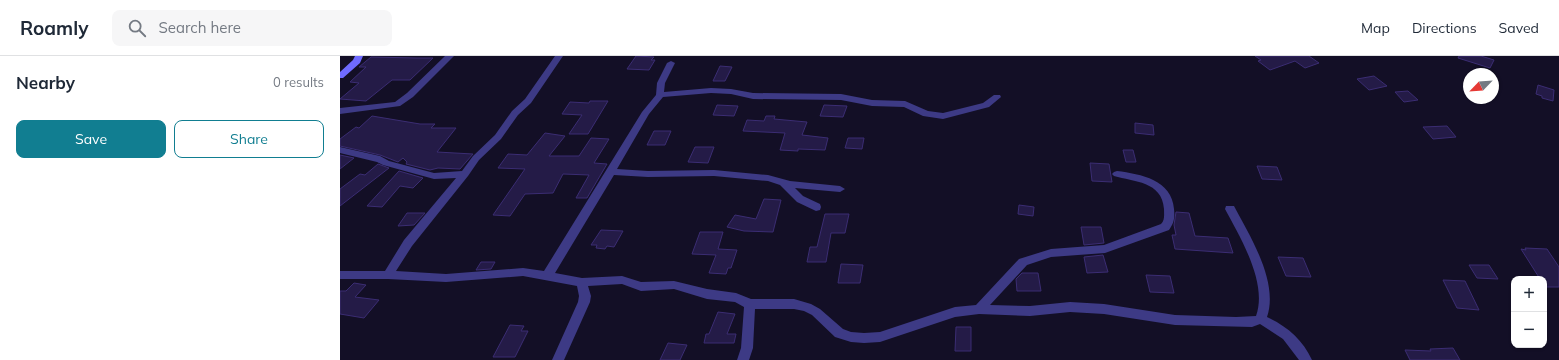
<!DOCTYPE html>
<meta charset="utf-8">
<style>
body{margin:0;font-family:Mulish,sans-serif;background:#f6f6f7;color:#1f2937}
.controls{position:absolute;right:12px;bottom:12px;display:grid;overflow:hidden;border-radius:8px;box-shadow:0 1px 3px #0004}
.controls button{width:36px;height:36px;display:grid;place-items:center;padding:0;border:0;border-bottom:1px solid #e0e1e3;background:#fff;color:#1f2937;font:20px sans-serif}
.compass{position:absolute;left:1123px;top:12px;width:36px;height:36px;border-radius:50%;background:#fff;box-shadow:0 1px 3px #0004;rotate:245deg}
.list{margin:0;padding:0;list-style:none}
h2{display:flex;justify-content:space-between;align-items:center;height:52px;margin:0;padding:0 16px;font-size:17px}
h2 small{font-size:13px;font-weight:400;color:#747a83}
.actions{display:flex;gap:8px;padding:12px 16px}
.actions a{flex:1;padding:9px 0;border:1px solid #117e91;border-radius:8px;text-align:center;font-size:14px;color:#117e91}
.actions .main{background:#117e91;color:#fff}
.icon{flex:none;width:22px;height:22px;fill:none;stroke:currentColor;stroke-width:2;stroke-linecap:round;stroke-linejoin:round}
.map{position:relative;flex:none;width:1219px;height:304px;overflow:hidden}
header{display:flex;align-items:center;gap:24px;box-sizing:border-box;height:56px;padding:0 20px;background:#fff;border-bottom:1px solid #e0e1e3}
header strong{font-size:19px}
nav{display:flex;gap:22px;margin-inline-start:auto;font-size:14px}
.search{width:280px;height:36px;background:#f6f6f7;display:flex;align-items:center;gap:10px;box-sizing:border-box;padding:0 14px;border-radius:8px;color:#747a83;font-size:15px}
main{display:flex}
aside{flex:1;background:#fff}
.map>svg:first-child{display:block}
.building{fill:#241b47;stroke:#3b2d73}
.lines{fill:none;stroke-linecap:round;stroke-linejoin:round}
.street{fill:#3d3a85;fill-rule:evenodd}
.secondary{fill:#6f6bff;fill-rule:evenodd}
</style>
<header>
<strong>Roamly</strong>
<div class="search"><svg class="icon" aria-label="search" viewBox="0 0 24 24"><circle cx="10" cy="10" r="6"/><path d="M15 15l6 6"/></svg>Search here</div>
<nav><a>Map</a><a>Directions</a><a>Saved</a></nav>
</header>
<main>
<aside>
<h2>Nearby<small>0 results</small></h2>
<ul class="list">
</ul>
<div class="actions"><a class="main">Save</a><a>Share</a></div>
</aside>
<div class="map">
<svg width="1219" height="304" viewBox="0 0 1219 304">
<rect width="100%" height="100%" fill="#130f26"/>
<!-- building -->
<path class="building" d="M296 0 314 1 311 4H315L309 14 287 13Z
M915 0H969L979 7 965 12 955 5 930 14 918 5 921 4Z
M1119 0H1141L1154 4 1150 12 1118 2Z
M31 1 77 2H93L70 24H52L26 45 0 43 19 27 10 26 26 11H19Z
M380 10 392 11 385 25H373Z
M1034 20 1047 30 1029 34 1017 23Z
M1198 29 1214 34 1213 45 1202 42V40L1196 38Z
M1068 35 1078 44 1064 46 1055 36Z
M250 45H268L248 78H229L242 59 222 58 230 46 249 47Z
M377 49 398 50 394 60 373 59Z
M484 49 507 50 503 61 480 60Z
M32 60 80 68H95L91 72H116L97 96 133 98 120 113 98 112 90 114 66 108 67 106 63 102 58 106 40 99 0 90V83L16 71 19 72Z
M426 60H435L434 63 467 66 462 79 488 82 485 94 458 93V95L440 94 445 77 403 75 407 64 424 65Z
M795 67 813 69 814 79 795 77Z
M1107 70 1116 81 1093 83 1083 71Z
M314 75H331L325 89H307Z
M205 77 225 80 209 100H239L251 82 269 83 254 107 267 108 247 142H236L249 119 223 118 213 137 185 138 170 160 153 159 185 113 158 112 168 98 187 99Z
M508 82H524L522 93 505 92Z
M355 91H374L368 107 348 106Z
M783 94H793L796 106H786Z
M0 99 14 102 0 113Z
M750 107 769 108 772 126 752 125Z
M38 108 49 112 0 150V133L20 118 25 119Z
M917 110 937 111 942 124 922 123Z
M59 115 83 122 73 132 60 130 42 151 27 150Z
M424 143 441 144 433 176 404 175 387 171 395 159 416 163Z
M679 149 694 151 693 160 678 158Z
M836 156 849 157 855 180 888 182 893 197 835 193 832 179H836L834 169Z
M67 157H85L74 169 58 170Z
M485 158H509L505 177H491L486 206H467L470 191H477Z
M741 171H761L764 187 744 189Z
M261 174 283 175 274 191 267 190 265 193 256 192 257 189H251Z
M360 176H383L378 193 397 194 391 212H388L386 218 369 217 376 199 352 198Z
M1185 192 1207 193 1219 211V231H1204V223H1200L1181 193 1186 194Z
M763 199 768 216 747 217 744 201Z
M938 201 963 202 971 221 946 220Z
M141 206H155L151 213 136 214Z
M501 208 523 209 520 227H498Z
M1129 209H1149L1158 223 1137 222Z
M682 217H698L701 235H677L676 223Z
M806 219 830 220 834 237 810 236Z
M1103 224 1125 225 1139 254 1117 252Z
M14 227 26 229 15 241 39 244 24 262 0 258V235H6Z
M378 256 395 258 387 278H396L394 287H364L366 278H369Z
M170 269 184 270 181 275H188L175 301H153Z
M616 271H631V295H615Z
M328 287 347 289 340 304H320Z
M1113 292 1120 304H1070L1065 294 1091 295 1090 293Z"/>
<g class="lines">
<!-- street -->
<path class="street" d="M105 0H114L73 41 60 50 0 58V52L55 46 67 37Z
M215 0H223L191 47 178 59 161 83 139 104 128 120 72 190 56 215 106 218 183 212 204 215 302 56 316 39 317 27 327 7 331 5 335 7 325 27 324 36 371 32 391 33 413 37 501 38 532 44 565 45 588 55 603 57 643 47 654 39H660L661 41 649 51 603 63 583 60 564 51 532 50 501 44 413 43 391 38 371 37 323 41 309 58 277 113 308 115 374 114 428 119 450 125 500 130 505 133 500 136 455 132 463 140 480 148 481 151 480 154 476 155 457 146 440 129 428 125 374 120 308 121 274 119 215 217 242 222 282 220 301 226 334 225 367 233 396 237 411 243H454L471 248 480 253 503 273 511 276 524 277 540 276 615 251 636 249 679 203 711 193 764 189 821 168C825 164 824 159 824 153 822 125 794 126 774 120L772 118 774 116 777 115C801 118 832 124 834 153 835 162 834 167 829 174L765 197 711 201 687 209 650 249 690 250 730 246 764 248 835 259 896 261 916 260C928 227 900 181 885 153L886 150H894C910 180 939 226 927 261 947 270 963 284 972 304H959L943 283 920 268 912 271 835 269 764 258 730 256 690 260 639 258 615 261 540 286 524 287 511 286 495 281 472 259 464 255 454 253H415L413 292 409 304H397L401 292 404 251 395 246 367 243 334 233 301 235 282 228 248 230 251 240 250 246 224 304H212L238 246 239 240 237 230 183 220 106 226 48 223H0V215H45L64 184 116 122 94 123 43 109 37 106 0 97V91L40 100 49 105 94 117 122 115 133 100 155 79 172 55 185 43Z"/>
<!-- secondary -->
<path class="secondary" d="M15 0H23L20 7 3 22H0V16L13 4Z"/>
</g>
</svg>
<div class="controls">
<button>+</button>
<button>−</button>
</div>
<svg class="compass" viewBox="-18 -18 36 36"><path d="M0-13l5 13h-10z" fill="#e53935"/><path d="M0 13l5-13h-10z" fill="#747a83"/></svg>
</div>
</main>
